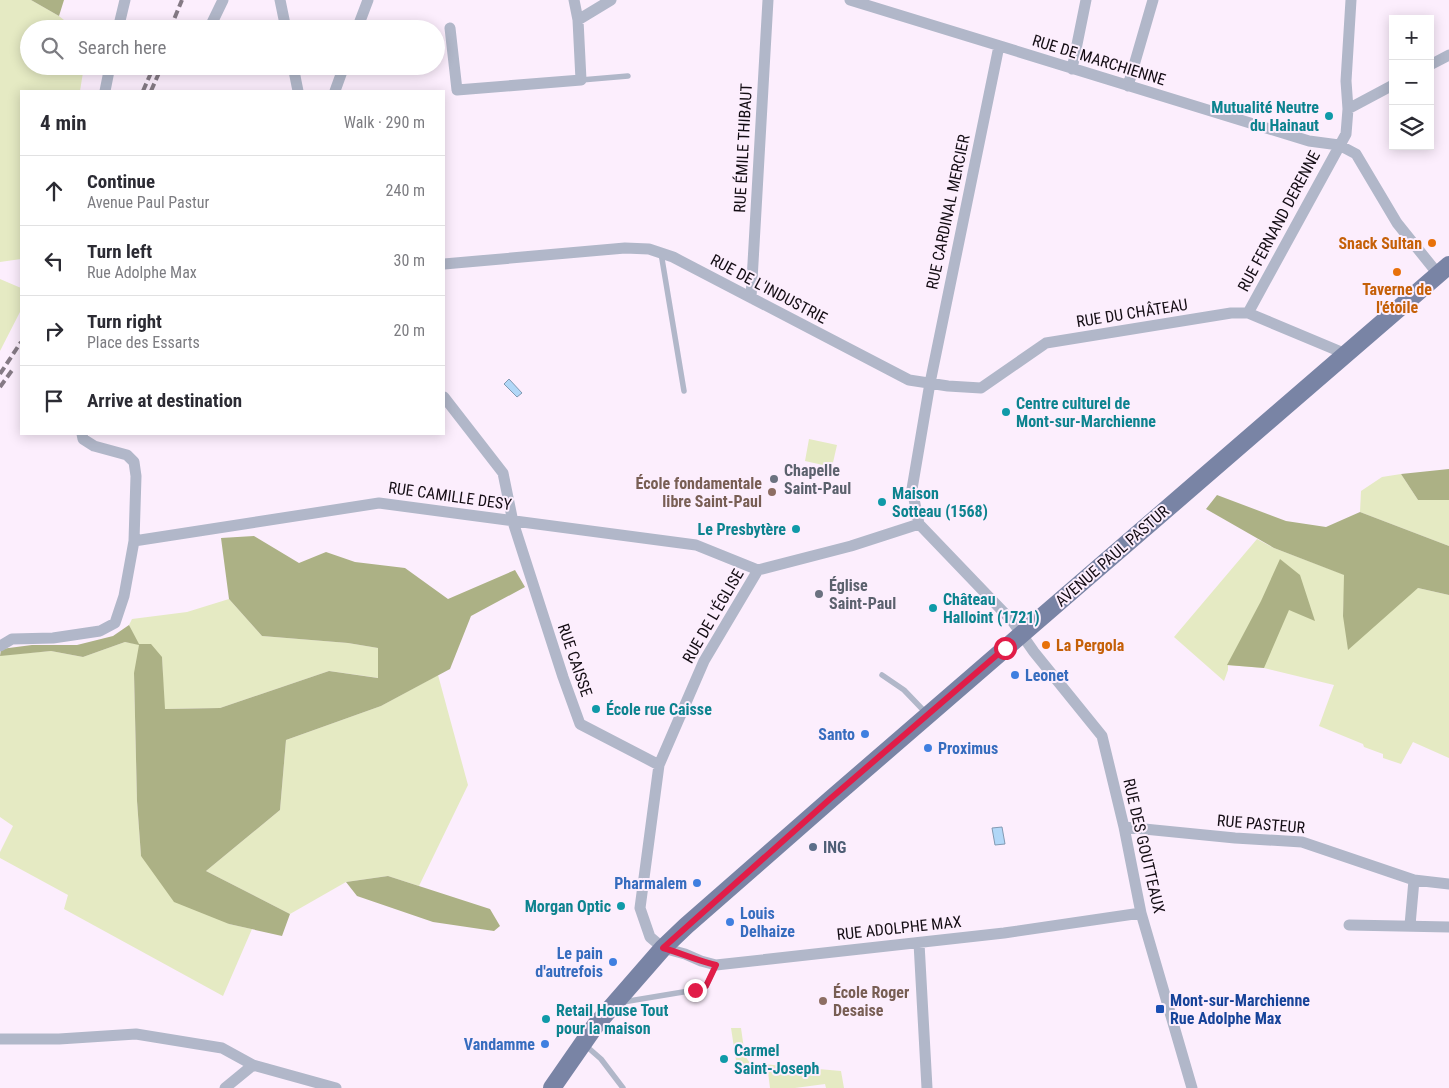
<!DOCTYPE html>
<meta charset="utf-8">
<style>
body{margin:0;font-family:"Roboto Condensed",sans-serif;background:#f2f2f3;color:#2b2b33}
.controls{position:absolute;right:15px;top:15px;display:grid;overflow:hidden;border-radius:0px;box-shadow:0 2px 12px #0003}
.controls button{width:45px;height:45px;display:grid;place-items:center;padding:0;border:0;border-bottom:1px solid #e1e1e2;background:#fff;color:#2b2b33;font:25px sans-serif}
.stop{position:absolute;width:15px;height:15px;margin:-11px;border:4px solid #e11d48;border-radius:50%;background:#fff}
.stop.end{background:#e11d48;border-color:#fff;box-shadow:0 1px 5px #0008}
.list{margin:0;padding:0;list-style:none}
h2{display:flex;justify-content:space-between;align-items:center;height:65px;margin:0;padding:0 20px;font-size:21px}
h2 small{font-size:16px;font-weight:400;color:#7c7c81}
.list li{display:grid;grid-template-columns:32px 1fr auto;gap:15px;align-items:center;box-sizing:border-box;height:70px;padding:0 20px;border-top:1px solid #e1e1e2}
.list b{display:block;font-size:19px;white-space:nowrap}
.list p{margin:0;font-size:16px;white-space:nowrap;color:#7c7c81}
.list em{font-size:16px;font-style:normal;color:#7c7c81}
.icon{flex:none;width:28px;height:28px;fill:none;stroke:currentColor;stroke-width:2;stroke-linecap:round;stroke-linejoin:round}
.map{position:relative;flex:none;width:1449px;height:1088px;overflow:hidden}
.search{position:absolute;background:#fff;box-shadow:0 2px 12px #0003;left:20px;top:20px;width:425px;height:55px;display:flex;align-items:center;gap:12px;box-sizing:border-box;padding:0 18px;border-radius:28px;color:#7c7c81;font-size:19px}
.panel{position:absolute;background:#fff;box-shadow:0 2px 12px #0003;left:20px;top:90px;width:425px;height:345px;border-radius:0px}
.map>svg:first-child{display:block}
.green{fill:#e5eac3}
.forest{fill:#acb185}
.water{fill:#b1d7f7;stroke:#829ab3}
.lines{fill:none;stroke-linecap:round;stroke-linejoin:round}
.service{stroke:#b1b7c9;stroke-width:5.5}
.minor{stroke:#b1b7c9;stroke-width:11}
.primary{stroke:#7984a5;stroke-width:18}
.rail{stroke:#857a85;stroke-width:4;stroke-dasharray:8 4;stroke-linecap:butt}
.route{stroke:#e11d48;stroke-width:6}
.culture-dot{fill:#0f9aa8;stroke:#fceefd;stroke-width:2}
.food-dot{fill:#e8710a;stroke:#fceefd;stroke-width:2}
.worship-dot{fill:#6b7280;stroke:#fceefd;stroke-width:2}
.education-dot{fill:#8d6e63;stroke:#fceefd;stroke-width:2}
.shop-dot{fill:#3f7fe0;stroke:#fceefd;stroke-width:2}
.service-dot{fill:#5c6f8a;stroke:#fceefd;stroke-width:2}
.transit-dot{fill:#1a4fb4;stroke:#fceefd;stroke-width:2}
.labels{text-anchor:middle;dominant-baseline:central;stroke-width:4;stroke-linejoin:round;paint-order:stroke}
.street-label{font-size:16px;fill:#140d14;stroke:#fceefd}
.culture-label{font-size:16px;font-weight:bold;fill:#0d838f;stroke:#fceefd;text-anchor:start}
.food-label{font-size:16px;font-weight:bold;fill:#c56008;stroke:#fceefd;text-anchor:end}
.worship-label{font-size:16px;font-weight:bold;fill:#5b616d;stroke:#fceefd;text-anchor:start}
.education-label{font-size:16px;font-weight:bold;fill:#785e54;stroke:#fceefd;text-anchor:end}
.shop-label{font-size:16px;font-weight:bold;fill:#366cbe;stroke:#fceefd;text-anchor:end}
.service-label{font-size:16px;font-weight:bold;fill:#4e5e75;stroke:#fceefd;text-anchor:start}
.transit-label{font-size:16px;font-weight:bold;fill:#164399;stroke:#fceefd;text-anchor:start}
</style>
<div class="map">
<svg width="1449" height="1088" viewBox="0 0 1449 1088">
<rect width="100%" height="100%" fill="#fceefd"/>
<!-- green -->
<path class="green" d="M0 0H31L59 16 75 29H29V66H84L80 91H21V259L0 262Z
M0 279 21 288V310L0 351Z
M809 439 837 445 832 467 805 461Z
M1401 474 1418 500H1449V546L1360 512 1361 491 1382 477Z
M1257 539 1274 548 1345 575 1343 616 1418 588 1449 595V758L1413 742 1401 764 1383 758V754L1364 747 1363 744 1319 726 1334 685 1264 668 1228 665V670L1224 681 1174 637Z
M229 599 262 636 348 643 378 648 379 678 329 671 220 708 164 709 162 657 134 673 137 801 141 856 229 924 252 929 223 996 64 909 68 895 0 858V852L13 826 0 817V656L2 655 51 651 83 657 125 642 138 644 129 625 132 619 187 612Z
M438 675 468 785 419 886 388 876 346 882 290 914 206 871 280 810 286 740 381 706Z
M731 1028H741L745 1056 750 1063 841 1071 844 1088H826L825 1084 795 1088H770L768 1072 742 1075V1071L737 1067Z"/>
<!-- forest -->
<path class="forest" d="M31 0H64L59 16Z
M1449 469V500H1418L1401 474Z
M1217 495 1286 521 1326 527 1360 512 1449 546V595L1418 588 1348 650 1343 616 1344 575 1274 548 1206 509Z
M254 536 299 563 326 552 355 562 405 568 448 599 515 570 525 587 471 616 450 669 381 706 286 740 280 810 206 871 290 914 282 936 229 924 174 902 141 856 137 801 134 673 139 645 125 642 83 657 51 651 0 656 1 649 32 645H77L113 636 129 625 139 644H151L162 657 165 709 220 708 329 671 378 678V648L348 643 262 636 229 599 221 538Z
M1280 559 1300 575 1315 621 1289 610 1264 668 1227 665 1261 601Z
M388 876 490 909 500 926 494 931 433 922 357 896 346 882Z"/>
<!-- water -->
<path class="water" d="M509 379 522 393 517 397 504 384Z
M1002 827 1005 844 995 845 992 828Z"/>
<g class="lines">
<!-- service -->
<path class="service" d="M581 80 628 76
M661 253 684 391
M882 675 904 690 927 714
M623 1002 695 990 706 986 716 965
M585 1045 601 1059 623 1088"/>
<!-- minor -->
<path class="minor" d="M280 0 286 29
M850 0 1309 141 1339 145 1356 154 1397 223 1438 274
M578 20 611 0
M450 28 457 90 581 80 578 20 574 0
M118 29 125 0
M209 29 223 0
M357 29 368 0
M1430 65 1449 55
M293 66 298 91
M1072 69 1086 0
M1128 86 1153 0
M105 91 110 66
M335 91 344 66
M1348 109 1393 85
M444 264 625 248 649 249 673 257 909 380 948 386 981 388 1046 343 1231 313H1248L1346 354
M751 298 768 0
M1248 313 1346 134 1348 109 1346 81 1351 0
M444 397 503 473 513 522 563 677 580 724 659 765
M919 524 851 546 758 570 704 661 659 765 640 908 650 937 663 948 685 954 701 961 716 965 1004 933 1141 913
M919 524 1013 622 1034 652 1102 736 1124 827 1141 913 1192 1088
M919 524 912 489 930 383 999 46
M134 541 379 503 696 545 758 570
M0 646 12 639 53 638 100 631 115 623 124 596 134 541 136 476 134 462 127 455 94 446 83 439 82 434
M1124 827 1235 838 1302 842 1414 880 1449 884
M1349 925 1449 927
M1410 925 1414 880
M919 943 927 1088
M0 1039H59L136 1034 222 1048 253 1065 336 1088
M225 1088 253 1065"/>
<!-- primary -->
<path class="primary" d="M552 1088 595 1026 663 948 686 926 831 799 1449 265"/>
<!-- rail -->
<path class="rail" d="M170 29 182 0
M143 91 154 66
M151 91 162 66
M0 374 21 342
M0 387 13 369"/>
</g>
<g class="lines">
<!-- route -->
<path class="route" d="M695 990 706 986 716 965C698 961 681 953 663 948L830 799 1005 648"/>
</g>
<!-- markers -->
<g class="culture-dot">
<circle cx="1329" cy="116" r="5"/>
<circle cx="1006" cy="412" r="5"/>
<circle cx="882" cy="502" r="5"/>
<circle cx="796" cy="529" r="5"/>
<circle cx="933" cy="608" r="5"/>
<circle cx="596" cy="709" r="5"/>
<circle cx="621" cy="906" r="5"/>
<circle cx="546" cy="1019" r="5"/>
<circle cx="724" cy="1059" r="5"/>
</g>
<g class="food-dot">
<circle cx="1432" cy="243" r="5"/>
<circle cx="1397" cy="272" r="5"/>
<circle cx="1046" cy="645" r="5"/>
</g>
<g class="worship-dot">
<circle cx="774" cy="479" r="5"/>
<circle cx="819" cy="594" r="5"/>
</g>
<g class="education-dot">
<circle cx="772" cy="492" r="5"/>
<circle cx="823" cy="1001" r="5"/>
</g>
<g class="shop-dot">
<circle cx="1015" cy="675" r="5"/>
<circle cx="865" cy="734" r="5"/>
<circle cx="928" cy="748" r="5"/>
<circle cx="697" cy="883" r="5"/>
<circle cx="730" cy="922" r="5"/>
<circle cx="613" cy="962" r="5"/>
<circle cx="545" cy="1044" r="5"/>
</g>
<circle class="service-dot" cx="813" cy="847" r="5"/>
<rect class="transit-dot" x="1155" y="1004" width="10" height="10" rx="2.5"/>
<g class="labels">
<!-- street labels -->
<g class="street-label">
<text transform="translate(1099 60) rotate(17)">RUE DE MARCHIENNE</text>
<text transform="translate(743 148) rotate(-87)">RUE ÉMILE THIBAUT</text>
<text transform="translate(948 212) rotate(-78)">RUE CARDINAL MERCIER</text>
<text transform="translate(1279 221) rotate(-62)">RUE FERNAND DERENNE</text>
<text transform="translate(769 289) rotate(28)">RUE DE L'INDUSTRIE</text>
<text transform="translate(1132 313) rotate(-9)">RUE DU CHÂTEAU</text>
<text transform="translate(450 496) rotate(8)">RUE CAMILLE DESY</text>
<text transform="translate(1112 556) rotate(-41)">AVENUE PAUL PASTUR</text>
<text transform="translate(713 616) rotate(-60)">RUE DE L'ÉGLISE</text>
<text transform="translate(575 660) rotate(71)">RUE CAISSE</text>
<text transform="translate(1261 824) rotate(5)">RUE PASTEUR</text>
<text transform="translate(1144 846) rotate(77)">RUE DES GOUTTEAUX</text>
<text transform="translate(899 928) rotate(-6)">RUE ADOLPHE MAX</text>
</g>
<!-- culture labels -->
<g class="culture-label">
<text x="1319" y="107" text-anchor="end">Mutualité Neutre<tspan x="1319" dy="18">du Hainaut</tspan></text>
<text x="1016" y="403">Centre culturel de<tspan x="1016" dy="18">Mont-sur-Marchienne</tspan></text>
<text x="892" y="493">Maison<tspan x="892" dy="18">Sotteau (1568)</tspan></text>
<text x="786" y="529" text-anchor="end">Le Presbytère</text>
<text x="943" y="599">Château<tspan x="943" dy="18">Halloint (1721)</tspan></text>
<text x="606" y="709">École rue Caisse</text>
<text x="611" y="906" text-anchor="end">Morgan Optic</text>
<text x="556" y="1010">Retail House Tout<tspan x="556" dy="18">pour la maison</tspan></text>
<text x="734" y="1050">Carmel<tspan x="734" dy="18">Saint-Joseph</tspan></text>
</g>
<!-- food labels -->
<g class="food-label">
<text x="1422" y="243">Snack Sultan</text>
<text x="1397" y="289" text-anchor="middle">Taverne de<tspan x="1397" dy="18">l'étoile</tspan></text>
<text x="1056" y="645" text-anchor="start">La Pergola</text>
</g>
<!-- worship labels -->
<g class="worship-label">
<text x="784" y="470">Chapelle<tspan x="784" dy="18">Saint-Paul</tspan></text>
<text x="829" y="585">Église<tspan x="829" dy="18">Saint-Paul</tspan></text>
</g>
<!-- education labels -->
<g class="education-label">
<text x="762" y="483">École fondamentale<tspan x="762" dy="18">libre Saint-Paul</tspan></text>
<text x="833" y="992" text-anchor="start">École Roger<tspan x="833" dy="18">Desaise</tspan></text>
</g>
<!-- shop labels -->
<g class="shop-label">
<text x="1025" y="675" text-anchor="start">Leonet</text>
<text x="855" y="734">Santo</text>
<text x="938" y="748" text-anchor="start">Proximus</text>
<text x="687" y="883">Pharmalem</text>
<text x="740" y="913" text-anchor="start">Louis<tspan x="740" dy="18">Delhaize</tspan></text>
<text x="603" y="953">Le pain<tspan x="603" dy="18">d'autrefois</tspan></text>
<text x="535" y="1044">Vandamme</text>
</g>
<!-- service labels -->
<g class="service-label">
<text x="823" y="847">ING</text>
</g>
<!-- transit labels -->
<g class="transit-label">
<text x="1170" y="1000">Mont-sur-Marchienne<tspan x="1170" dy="18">Rue Adolphe Max</tspan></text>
</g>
</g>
</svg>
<div class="controls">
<button>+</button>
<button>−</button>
<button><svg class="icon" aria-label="layers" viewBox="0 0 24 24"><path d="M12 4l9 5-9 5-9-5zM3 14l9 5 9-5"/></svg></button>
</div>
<div class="stop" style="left:1005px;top:648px"></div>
<div class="stop end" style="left:695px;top:990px"></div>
<div class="search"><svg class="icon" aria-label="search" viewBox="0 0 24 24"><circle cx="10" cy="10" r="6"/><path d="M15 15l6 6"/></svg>Search here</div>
<section class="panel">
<h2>4 min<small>Walk · 290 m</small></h2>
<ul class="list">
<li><svg class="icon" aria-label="ahead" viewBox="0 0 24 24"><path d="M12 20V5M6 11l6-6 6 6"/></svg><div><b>Continue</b><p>Avenue Paul Pastur</p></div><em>240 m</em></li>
<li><svg class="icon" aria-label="left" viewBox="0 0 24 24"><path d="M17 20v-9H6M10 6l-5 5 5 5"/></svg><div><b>Turn left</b><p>Rue Adolphe Max</p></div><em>30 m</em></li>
<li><svg class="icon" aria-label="right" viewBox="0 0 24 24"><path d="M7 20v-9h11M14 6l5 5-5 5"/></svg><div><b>Turn right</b><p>Place des Essarts</p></div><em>20 m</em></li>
<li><svg class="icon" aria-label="arrive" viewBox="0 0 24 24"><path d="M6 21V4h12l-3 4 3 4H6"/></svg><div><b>Arrive at destination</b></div></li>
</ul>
</section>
</div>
